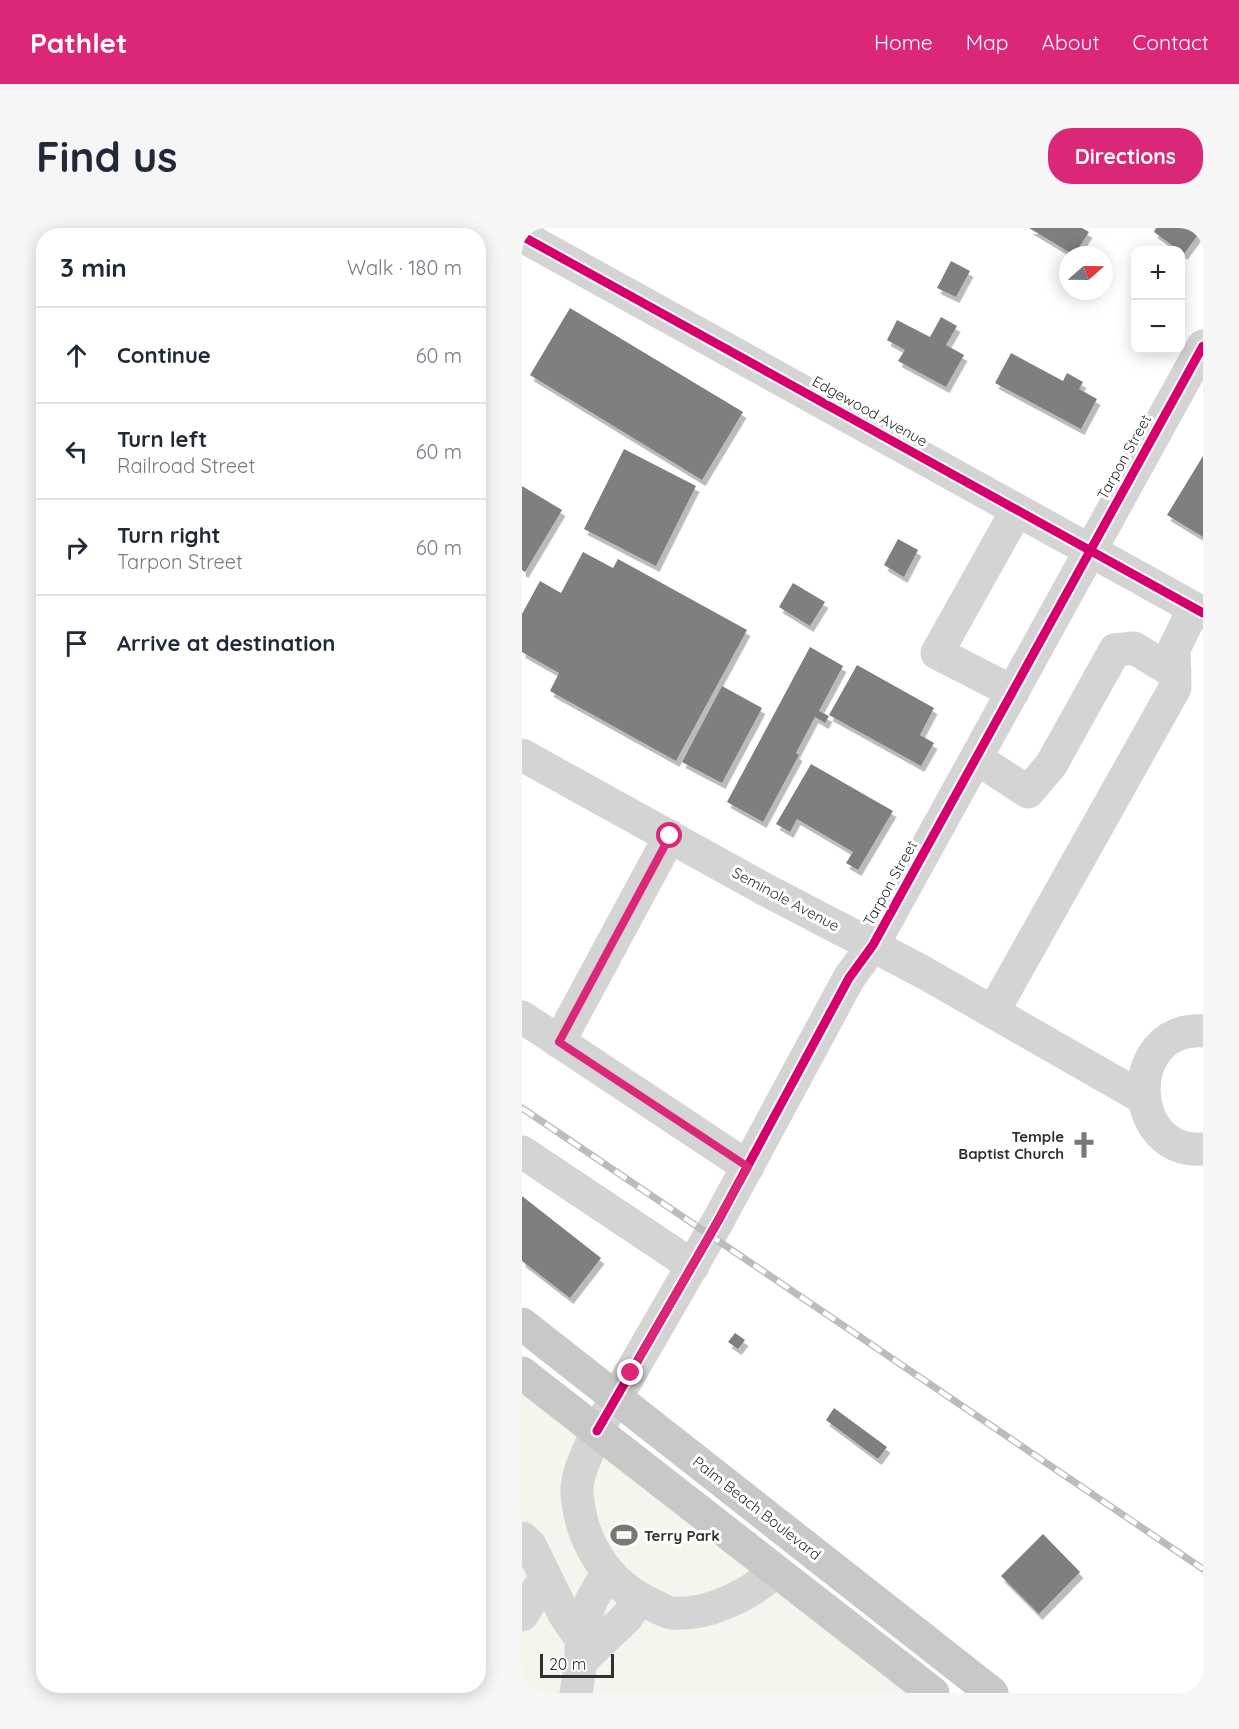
<!DOCTYPE html>
<meta charset="utf-8">
<style>
body{margin:0;font-family:Quicksand,sans-serif;background:#f6f6f7;color:#1f2937}
.controls{position:absolute;right:18px;top:18px;display:grid;overflow:hidden;border-radius:12px;box-shadow:0 3px 15px #0003}
.controls button{width:54px;height:54px;display:grid;place-items:center;padding:0;border:0;border-bottom:2px solid #e0e1e3;background:#fff;color:#1f2937;font:30px sans-serif}
.compass{position:absolute;left:537px;top:18px;width:54px;height:54px;border-radius:50%;background:#fff;box-shadow:0 3px 15px #0003;rotate:70deg}
.scale{position:absolute;left:18px;bottom:15px;width:74px;box-sizing:border-box;padding-left:6px;border:3px solid #303030;border-top:0;font-size:16px;line-height:21px;white-space:nowrap;color:#303030;-webkit-text-stroke:4px #fff;paint-order:stroke}
.stop{position:absolute;width:18px;height:18px;margin:-14px;border:4px solid #db2777;border-radius:50%;background:#fff}
.stop.end{background:#db2777;border-color:#fff;box-shadow:0 2px 6px #0008}
.list{margin:0;padding:0;list-style:none}
h2{display:flex;justify-content:space-between;align-items:center;height:78px;margin:0;padding:0 24px;font-size:26px}
h2 small{font-size:20px;font-weight:400;color:#747a83}
.list li{display:grid;grid-template-columns:39px 1fr auto;gap:18px;align-items:center;box-sizing:border-box;height:96px;padding:0 24px;border-top:2px solid #e0e1e3}
.list b{display:block;font-size:22px;white-space:nowrap}
.list p{margin:0;font-size:20px;white-space:nowrap;color:#747a83}
.list em{font-size:20px;font-style:normal;color:#747a83}
.icon{flex:none;width:33px;height:33px;fill:none;stroke:currentColor;stroke-width:2;stroke-linecap:round;stroke-linejoin:round}
.map{position:relative;flex:none;width:681px;height:1465px;overflow:hidden;border-radius:24px}
header{display:flex;align-items:center;gap:36px;box-sizing:border-box;height:84px;padding:0 30px;background:#db2777;color:#fff}
header strong{font-size:28px}
nav{display:flex;gap:33px;margin-inline-start:auto;font-size:21px}
.intro{display:flex;align-items:center;justify-content:space-between;box-sizing:border-box;height:144px;padding:0 36px}
h1{margin:0;font-size:42px}
.button{padding:15px 27px;border-radius:24px;background:#db2777;color:#fff;font-size:21px;font-weight:700}
main{display:flex;gap:36px;padding:0 36px}
aside{flex:1;background:#fff;border-radius:24px;box-shadow:0 3px 15px #0003}
.map>svg:first-child{display:block}
.green{fill:#f2f6ec}
.building{fill:#7f7f7f;filter:url(#shadow)}
.lines{fill:none;stroke-linecap:round;stroke-linejoin:round}
.minor{stroke:#d4d4d4;stroke-width:33}
.major{stroke:#c8c8c8;stroke-width:33}
.rail-casing{stroke:#bcbcbc;stroke-width:7}
.rail{stroke:#fff;stroke-width:4.5;stroke-dasharray:14;stroke-linecap:butt}
.cycleway-casing{stroke:#fff;stroke-width:13}
.cycleway{stroke:#d6006c;stroke-width:9}
.route{stroke:#db2777;stroke-width:8}
.labels{text-anchor:middle;dominant-baseline:central;stroke-width:6;stroke-linejoin:round;paint-order:stroke}
.street-label{font-size:15px;fill:#303030;stroke:#fff}
.poi-label{font-size:15px;font-weight:bold;fill:#303030;stroke:#fff;text-anchor:end}
</style>
<header>
<strong>Pathlet</strong>
<nav><a>Home</a><a>Map</a><a>About</a><a>Contact</a></nav>
</header>
<div class="intro"><h1>Find us</h1><a class="button">Directions</a></div>
<main>
<aside>
<h2>3 min<small>Walk · 180 m</small></h2>
<ul class="list">
<li><svg class="icon" aria-label="ahead" viewBox="0 0 24 24"><path d="M12 20V5M6 11l6-6 6 6"/></svg><div><b>Continue</b></div><em>60 m</em></li>
<li><svg class="icon" aria-label="left" viewBox="0 0 24 24"><path d="M17 20v-9H6M10 6l-5 5 5 5"/></svg><div><b>Turn left</b><p>Railroad Street</p></div><em>60 m</em></li>
<li><svg class="icon" aria-label="right" viewBox="0 0 24 24"><path d="M7 20v-9h11M14 6l5 5-5 5"/></svg><div><b>Turn right</b><p>Tarpon Street</p></div><em>60 m</em></li>
<li><svg class="icon" aria-label="arrive" viewBox="0 0 24 24"><path d="M6 21V4h12l-3 4 3 4H6"/></svg><div><b>Arrive at destination</b></div></li>
</ul>
</aside>
<div class="map">
<svg width="681" height="1465" viewBox="0 0 681 1465">
<defs>
<filter id="shadow"><feDropShadow dx="3.5" dy="6" stdDeviation="0" flood-color="#0004"/></filter>
</defs>
<rect width="100%" height="100%" fill="#fff"/>
<!-- green -->
<path class="green" d="M0 1150 406 1465H0Z"/>
<!-- building -->
<path class="building" d="M507 0H560L567 4 552 27Z
M634 0H673L678 4 662 26 632 4Z
M429 33 448 43 434 69 415 60Z
M48 80 221 184 180 252 8 147Z
M419 89 435 98 424 117 442 127 424 159 376 133 383 122 365 112 375 92 408 109Z
M489 125 541 153 545 145 561 154 557 161 575 171 559 201 473 155Z
M102 221 174 258 134 338 62 301Z
M681 228V309L645 287Z
M0 258 40 282 3 344 0 342Z
M376 311 396 322 382 349 362 337Z
M61 324 91 340 96 331 225 402 154 533 28 463 37 445 0 424V386L18 353 39 365Z
M271 355 303 374 288 398 257 379Z
M288 419 321 438 297 483 307 488 303 495 293 489 274 525 277 527 241 594 205 574Z
M335 437 412 480 398 507 412 515 399 538 307 487Z
M200 458 240 480 200 555 160 534Z
M289 536 371 583 336 642 324 635 331 624 275 591 268 604 254 596Z
M0 968 79 1030 48 1070 0 1033Z
M213 1105 223 1112 216 1121 206 1114Z
M312 1180 365 1219 356 1231 304 1192Z
M521 1306 558 1344 517 1386 479 1348Z"/>
<g class="lines">
<!-- minor -->
<path class="minor" d="M0 8 681 385
M491 464 415 425 495 282
M0 527 244 662 401 744 621 870
M454 530 506 564 529 537 593 422 612 420 653 445
M471 784 653 460 652 421 672 380
M0 789 226 939
M681 803C601 798 604 927 681 921
M37 814 148 608
M0 924 171 1038
M0 1310 8 1317 42 1386 59 1411
M253 1343C229 1367 185 1388 150 1385 143 1384 135 1379 129 1376 84 1356 58 1312 55 1264 54 1245 68 1221 75 1203L196 993 327 750 351 717 681 118
M0 1387 23 1350
M59 1433 105 1389 117 1371
M54 1465 59 1433V1400L70 1371 86 1344"/>
<!-- major -->
<path class="major" d="M0 1096 470 1465
M0 1145 411 1465"/>
<defs>
<path id="rail" d="M0 880 681 1341"/>
</defs>
<!-- rail casing -->
<use href="#rail" class="rail-casing"/>
<!-- rail -->
<use href="#rail" class="rail"/>
<defs>
<path id="cycleway" d="M0 8 681 385
M75 1203 196 993 327 750 351 717 681 118"/>
</defs>
<!-- cycleway casing -->
<use href="#cycleway" class="cycleway-casing"/>
<!-- cycleway -->
<use href="#cycleway" class="cycleway"/>
</g>
<g class="lines">
<!-- route -->
<path class="route" d="M109 1145 226 939 37 814 148 608"/>
</g>
<!-- icons -->
<defs>
<symbol id="church-bare" viewBox="-9 -9 18 18"><path d="M-1.2-6h2.4v3.5h3.3v2.4h-3.3V6h-2.4V-.1h-3.3v-2.4h3.3Z" fill="#787878" stroke="#fff" stroke-width="2.5" paint-order="stroke"/></symbol>
<symbol id="stadium-bare" viewBox="-9 -9 18 18"><path d="M0-5a6.5 5 0 1 0 0 10a6.5 5 0 1 0 0-10ZM-3.5-1.8h7v3.6h-7Z" fill="#787878" stroke="#fff" stroke-width="2.5" paint-order="stroke"/></symbol>
</defs>
<g fill-rule="evenodd">
<use href="#church-bare" x="543" y="898" width="38" height="38"/>
<use href="#stadium-bare" x="83" y="1288" width="38" height="38"/>
</g>
<g class="labels">
<!-- street labels -->
<g class="street-label">
<text transform="translate(348 183) rotate(29)">Edgewood Avenue</text>
<text transform="translate(602 229) rotate(-61)">Tarpon Street</text>
<text transform="translate(368 655) rotate(-61)">Tarpon Street</text>
<text transform="translate(264 671) rotate(28)">Seminole Avenue</text>
<text transform="translate(235 1280) rotate(38)">Palm Beach Boulevard</text>
</g>
<!-- poi labels -->
<g class="poi-label">
<text x="542" y="908">Temple<tspan x="542" dy="17">Baptist Church</tspan></text>
<text x="122" y="1307" text-anchor="start">Terry Park</text>
</g>
</g>
</svg>
<div class="controls">
<button>+</button>
<button>−</button>
</div>
<svg class="compass" viewBox="-18 -18 36 36"><path d="M0-13l5 13h-10z" fill="#e53935"/><path d="M0 13l5-13h-10z" fill="#747a83"/></svg>
<div class="scale">20 m</div>
<div class="stop" style="left:148px;top:608px"></div>
<div class="stop end" style="left:109px;top:1145px"></div>
</div>
</main>
